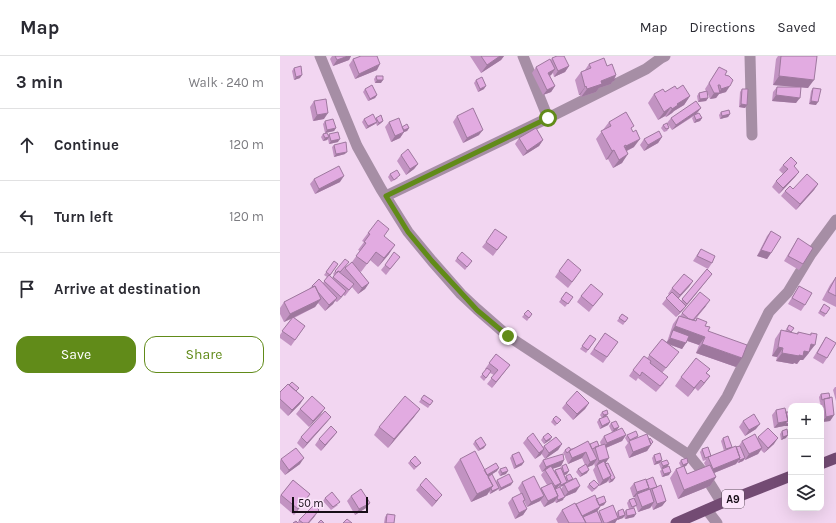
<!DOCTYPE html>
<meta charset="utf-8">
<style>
body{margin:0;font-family:Karla,sans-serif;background:#f2f2f3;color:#2b2b33}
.controls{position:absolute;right:12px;bottom:12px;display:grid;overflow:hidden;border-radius:8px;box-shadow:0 4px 16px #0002}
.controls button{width:36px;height:36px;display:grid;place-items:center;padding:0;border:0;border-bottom:1px solid #e1e1e2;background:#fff;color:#2b2b33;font:20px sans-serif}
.scale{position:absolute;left:12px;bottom:10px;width:76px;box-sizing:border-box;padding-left:4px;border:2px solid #170e17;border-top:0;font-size:11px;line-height:14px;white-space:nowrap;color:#170e17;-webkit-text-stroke:3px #fce5fb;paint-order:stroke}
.stop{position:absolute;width:12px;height:12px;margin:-9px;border:3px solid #618b19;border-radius:50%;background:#fff}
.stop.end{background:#618b19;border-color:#fff;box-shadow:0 1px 4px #0008}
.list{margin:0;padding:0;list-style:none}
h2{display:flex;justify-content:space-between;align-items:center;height:52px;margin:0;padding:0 16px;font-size:17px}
h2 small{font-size:13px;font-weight:400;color:#7c7c81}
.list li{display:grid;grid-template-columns:26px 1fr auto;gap:12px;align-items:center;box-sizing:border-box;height:72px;padding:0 16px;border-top:1px solid #e1e1e2}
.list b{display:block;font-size:15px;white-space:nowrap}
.list em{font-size:13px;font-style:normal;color:#7c7c81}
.actions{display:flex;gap:8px;padding:12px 16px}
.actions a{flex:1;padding:9px 0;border:1px solid #618b19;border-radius:12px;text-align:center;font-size:14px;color:#618b19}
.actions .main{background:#618b19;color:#fff}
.icon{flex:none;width:22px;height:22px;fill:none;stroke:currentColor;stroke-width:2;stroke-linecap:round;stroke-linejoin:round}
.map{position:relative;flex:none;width:556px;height:467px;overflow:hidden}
header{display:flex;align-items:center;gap:24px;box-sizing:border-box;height:56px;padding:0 20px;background:#fff;border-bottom:1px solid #e1e1e2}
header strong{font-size:19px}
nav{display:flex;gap:22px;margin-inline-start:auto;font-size:14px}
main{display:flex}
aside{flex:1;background:#fff}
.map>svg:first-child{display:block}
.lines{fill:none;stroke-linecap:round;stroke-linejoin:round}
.minor{stroke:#a68ea5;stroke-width:11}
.tertiary{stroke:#a68ea5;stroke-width:11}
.primary{stroke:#734b73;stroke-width:11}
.wall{fill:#c293c2;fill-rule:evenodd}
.shaded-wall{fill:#9e789e}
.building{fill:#e2abe1;stroke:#9e789e}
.route{stroke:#618b19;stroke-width:5}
.labels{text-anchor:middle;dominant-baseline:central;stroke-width:3.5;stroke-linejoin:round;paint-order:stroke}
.shield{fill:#fce5fb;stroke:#5c4e5b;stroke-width:1}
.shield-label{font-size:11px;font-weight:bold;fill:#170e17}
</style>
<header>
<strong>Map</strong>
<nav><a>Map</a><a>Directions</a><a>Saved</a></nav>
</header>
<main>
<aside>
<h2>3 min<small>Walk · 240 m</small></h2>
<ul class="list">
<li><svg class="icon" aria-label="ahead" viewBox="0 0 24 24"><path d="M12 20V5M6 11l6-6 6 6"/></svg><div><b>Continue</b></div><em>120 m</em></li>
<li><svg class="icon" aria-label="left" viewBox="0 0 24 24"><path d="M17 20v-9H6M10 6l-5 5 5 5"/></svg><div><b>Turn left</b></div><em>120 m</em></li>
<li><svg class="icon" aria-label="arrive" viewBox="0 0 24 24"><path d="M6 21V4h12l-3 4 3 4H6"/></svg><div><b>Arrive at destination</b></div></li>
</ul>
<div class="actions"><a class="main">Save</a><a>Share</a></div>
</aside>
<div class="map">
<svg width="556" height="467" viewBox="0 0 556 467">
<rect width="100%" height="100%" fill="#f2d6f1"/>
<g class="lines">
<!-- minor -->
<path class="minor" d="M243 0 268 62
M470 0 472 79
M106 140 268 62 366 13 381 2 385 0
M409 399 447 341 489 256 508 236 531 198 556 164
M427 454 437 467"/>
<!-- tertiary -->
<path class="tertiary" d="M40 0 77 90 101 133 128 176 152 205 181 238 197 253 228 280 409 399 422 415 442 447"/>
<!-- primary -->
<path class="primary" d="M541 408 556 402
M396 467 442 447 511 420"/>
</g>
<!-- wall -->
<path class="wall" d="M52 0H71L69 4 53 10 50 3Z
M190 0H224L221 4 201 17Z
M498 0H537L528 32 521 31 516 47 492 45 493 36 497 31H521L493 29 496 3Z
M272 2 289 10 285 16 274 21 273 17 270 20 275 30 271 36 263 39 252 17 256 11 271 4Z
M73 3 97 14 75 23 69 9Z
M309 8 327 10 336 19 334 25 332 26 331 28 319 32 316 36 301 41 300 39H299L295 24 301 16 305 14Z
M439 11 445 19 446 36 439 38 436 42 430 43 427 36 428 42 426 45 418 46 417 40 419 37 426 35 425 33Z
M14 12 20 22 14 24 12 15Z
M96 20 101 27H95L94 23Z
M196 24 204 33 198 36 194 27Z
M533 32 536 49 529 48 531 35Z
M85 33 97 39 95 42 88 45 83 36Z
M397 33 410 40 404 49 394 55 392 57 386 61 385 60 378 64 368 47 374 38Z
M462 33 467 49 465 52 459 51 460 36Z
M34 45 44 63 33 65 30 51Z
M421 52 417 57 422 62 420 65 414 67 412 62 414 60 392 74 387 67 391 62Z
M441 56 450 58 448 61 440 63 439 59Z
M177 60 199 79 183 87 173 66Z
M96 62 103 65 101 67 97 70 96 67 95 68 86 73 82 66 84 63H95Z
M45 65 56 72 54 75 45 77 43 68Z
M109 66 122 71 129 72 127 75 124 76 120 82 111 86 105 71Z
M329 66 351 73 354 91 347 95 342 107 333 112 328 103 326 104 316 83Z
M383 69 389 72 387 75 384 76 381 72Z
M43 78 48 79 49 78 58 86 49 88 48 83 47 84 43 85 41 81Z
M382 81 378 87 364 95 360 89 364 83Z
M239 82 263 84 259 90 243 100 235 88Z
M54 89 65 98 54 101 52 91Z
M121 99 138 108 134 113 126 119 117 105Z
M517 107 514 111 519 116 515 121 499 138 492 131 496 125 503 118 499 114 503 109Z
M110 118 118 122 111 126 108 121Z
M34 123 60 126 35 138 30 128Z
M538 128 534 134 516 154 501 140 505 135 513 133Z
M491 175V197L487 203 477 200 487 180Z
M88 177 104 180 109 198 98 211 90 204 81 216 78 214 89 227 85 233 78 238 72 231 65 240 63 239 57 246 55 245 53 248 45 255 38 247 35 251 14 262 25 270 11 290 0 282V279L11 263 4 266 0 258V252L4 246 29 233 32 230 43 227 47 221 44 219 54 205 58 208 50 220 52 222 54 219 53 218 55 215 67 209 61 217 65 212 72 206 80 195 78 194 84 186 82 185Z
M227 181 213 200 202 191 206 186Z
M518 182 523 208 519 214 504 205Z
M421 193 432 207 428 213 413 205Z
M177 202 192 205 185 214 175 205Z
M116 206 106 219 101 214 105 209Z
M427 213 432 218 403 254 396 261 382 248 389 239 388 238 392 232 413 225 398 243 401 245Z
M279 215 297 220 288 232 275 221Z
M556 221V251L542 244 550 229Z
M519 230 525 249 521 255 508 248Z
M286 236 293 241 285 251 279 246Z
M323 238 309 256 297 246 301 240Z
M544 248 550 252 544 261 538 257Z
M426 250 414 265H415L417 262 425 270 428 275 456 311 416 297 419 289 407 285 402 293 390 289 395 301 382 317 384 327 376 336 358 322 356 325 349 320 353 314 367 302 382 283 387 286 393 268 399 260H400L402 257Z
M248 254 252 258 247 265 242 261Z
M342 258 348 262 343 269 337 265Z
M509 269 514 272 511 276 517 278 518 276 530 279 531 277 529 297 523 304H520L517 308 514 307 513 308 496 305 497 301 492 300 495 283 501 274 505 275Z
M325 277 338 286 323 307 310 298Z
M310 279 316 283 306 297 300 293Z
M546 281 547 302 543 308 533 302Z
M216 298 230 309 212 332 207 328 214 319 210 317 204 325 200 321 206 314 205 313Z
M427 317 430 320 424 328 418 335 415 332 408 341 395 330 401 321Z
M555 331H556V345L553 334Z
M0 336H17L24 342 20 348 8 360 0 352Z
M541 338 554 359 550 365 542 366 541 357V350H540V348L541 346 540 347 539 341Z
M144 339 153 345 148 352 139 346Z
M286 347H309L305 353 293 364 282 352Z
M20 353 41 358 29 371 16 358Z
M140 353 134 361 108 392 94 379 99 371Z
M496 354 506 356H511V370H504V369V370L494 372 492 359Z
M322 356 328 358 326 360 330 366 328 369 320 373 317 366 319 363 322 362 320 359Z
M273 363 281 364 275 370 271 366Z
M463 365 476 373 465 380 459 371Z
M47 366 23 393 17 387 21 381Z
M331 367 337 374 332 376 329 370Z
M502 375 506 382 501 384 500 378Z
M57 376 53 381 41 395 35 389 39 383Z
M346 379 342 385 326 392 325 408 333 425 329 427 328 424 327 426 319 430V429L317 432 312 436 307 431 309 428 319 429 313 414 315 411 314 407 313 409 307 411V417L300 421 296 416 298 413 305 409 302 402 288 408 285 401V400L283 397 285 394 310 388 319 390 321 389 320 386 324 380Z
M347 379 358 380 357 382 371 389 367 395 349 402 345 391 348 387 345 382Z
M263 381H272L270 384 264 388 261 384Z
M478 381 494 388 484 397 481 394 478 398 465 404V403L463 405 458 407 457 406 456 408 434 417 436 421 430 430 398 443 390 422 396 413 401 411 399 407 401 404 408 407 406 410H404L407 418 426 411 424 407 426 404 423 405 420 396 422 393 431 400 444 395 441 385 443 382 452 391H456L459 390 462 385 477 383Z
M247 382 263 391 264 390 282 388 278 394 265 403 261 397 255 403 243 387Z
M195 385 204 392 198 395 193 388Z
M232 399 242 409 234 413 230 402Z
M374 399 380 407 374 409 372 402Z
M1 403 20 408 5 419 0 413V405Z
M180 403 204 414 217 415 208 421 216 426 217 424 231 429 219 435 218 432 217 434 210 438 209 435 207 439 191 446 174 411Z
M263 404H284L281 410 272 413 274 415 275 414 280 412 282 410 287 418 284 420 285 421 286 420 293 423 292 424 296 436 284 441 283 444 276 447 275 445 274 446 264 451 260 444V445L247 451 244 445V446L247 453 243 459 235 463 228 447 232 442 241 438 238 432 242 426 260 433 261 432 267 429 261 419 264 415 262 416 259 410ZM278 430 279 431 283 430 281 433 277 432Z
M130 405 141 407 134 414 128 407Z
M381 406 387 411 389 419 382 421 380 415 382 413 386 411 381 413 379 408Z
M220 413 226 418 220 420 218 416Z
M13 424 30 438 14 459 0 447V440Z
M354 427 377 431 386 445 382 450 373 454 372 450 370 452 358 456 356 450 354 452V461L345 463 344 460 343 462 337 464 335 467H278L276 463 282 454 296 448 316 443 324 449 320 450V451L317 456 318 457 319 455 336 457 338 455 344 456 346 454 349 453 347 447 349 444 354 442 355 441H353L350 432Z
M140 429 158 444 152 451 136 434Z
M71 440 86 452 75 459 67 445Z
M45 442 58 449 51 454 43 445Z
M107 458 114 467H104L105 461Z
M35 460 29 467H13L18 466 19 464Z"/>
<!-- shaded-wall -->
<path class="shaded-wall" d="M68 0H71L69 4 53 10 57 4Z
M220 0H224L221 4 201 17 207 9Z
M100 8 97 14 75 23 79 18Z
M289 10 285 16 274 21 278 15Z
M275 13 271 19 264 23 268 17Z
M22 19 20 22 14 24 16 21Z
M336 19 334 23 336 22 334 25 332 26 331 28 319 32 316 36 301 41 307 33 321 25Z
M499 20 534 24 528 32 493 29Z
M97 24H103L101 27H95Z
M206 30 204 33 198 36 200 33Z
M275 30 271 36 263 39 267 34Z
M306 30 300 39H299L305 31Z
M450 30 446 36 439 38 436 42 430 43 434 37H439L441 33Z
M97 39 95 42 88 45 90 43Z
M496 39 520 42 516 47 492 45Z
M410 40 404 49 394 55 392 57 386 61 392 53 397 48Z
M428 42 426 45 418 46 420 43Z
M531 45 538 46 536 49 529 48Z
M461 48 467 49 465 52 459 51Z
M391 51 385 60 378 64 384 56Z
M421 52 417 57 392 74 396 69Z
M48 57 44 63 33 65 37 59Z
M450 58 448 61 440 63 442 60Z
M422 62 420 65 414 67 416 64Z
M103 65 101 67 97 70 99 67Z
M97 66 95 68 86 73 88 70Z
M56 72 54 75 45 77 47 74Z
M129 72 127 75 124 76 120 82 111 86 115 80 123 77 124 74Z
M203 74 199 79 183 87 187 82Z
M49 81 47 84 43 85 45 82Z
M382 81 378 87 364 95 368 89Z
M60 83 58 86 49 88 51 85Z
M360 83 354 91 340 98 346 90Z
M263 84 259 90 243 100 247 95Z
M334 94 328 103 326 104 332 95Z
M67 96 65 98 54 101 56 98Z
M348 98 342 107 333 112 339 104Z
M138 108 134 113 126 119 130 113Z
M519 116 515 121 499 138 503 132Z
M64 120 60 126 35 138 39 133Z
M538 128 534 134 516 154 520 148Z
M115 189 109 198 98 211 104 202Z
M481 194 491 197 487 203 477 200Z
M432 218 428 223 403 254 407 248Z
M413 225 409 231 396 245 400 239Z
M89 227 85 233 78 238 82 232Z
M66 235 62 241 57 246 61 241Z
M57 242 53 248 45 255 49 249Z
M41 243 35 251 4 266 10 258Z
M430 244 426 250 408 271 412 266Z
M406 250 402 255 396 261 400 256Z
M395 270 425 281 419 289 391 279 393 274 390 278Z
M390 282 406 287 402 293 386 287Z
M422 288 462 302 456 311 416 297Z
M531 288 535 289 523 304H520L517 308 514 307 513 308 496 305 502 297 519 299Z
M498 291 503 292 497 301 492 300Z
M230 309 226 314 212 332 216 326Z
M430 320 424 328 418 335 424 327Z
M421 324 415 332 408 341 414 332Z
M24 342 20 348 8 360 12 354Z
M309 347 305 353 293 364 297 358Z
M45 352 41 358 29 371 33 365Z
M140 353 134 361 108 392 114 383Z
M328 358 326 360 322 362 324 359Z
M554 359 550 365 542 366 546 361Z
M51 361 47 366 23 393 27 387Z
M508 365 504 370 494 372 498 367Z
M330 366 328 369 320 373 322 370Z
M511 367V370H504L506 368Z
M480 368 476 373 465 380 469 374Z
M339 371 337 374 332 376 334 373Z
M57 376 53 381 41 395 45 389Z
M346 379 342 385 323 393 327 387Z
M508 379 506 382 501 384 503 381Z
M272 381 270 384 264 388 266 385Z
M498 382 494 388 484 397 488 392Z
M373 386 367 395 349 402 353 396Z
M282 388 278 394 265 403 269 397Z
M206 389 204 392 198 395 200 393Z
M482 392 478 398 465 404 469 398Z
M264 393 261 399 255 403 259 397Z
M306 396 302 402 288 408 292 402Z
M24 402 20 408 5 419 9 414Z
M329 402 325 408 317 409 315 411 319 405Z
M460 402 456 408 429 419 433 413Z
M465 402 463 405 458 407 460 404Z
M317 403 313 409 306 412 310 406Z
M284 404 281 410 266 415 265 414 264 415 262 416 266 411Z
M382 404 380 407 374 409 376 406Z
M244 406 242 409 234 413 236 410Z
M408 407 406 410 401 412 403 409Z
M389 408 387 411 381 413 383 410Z
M219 412 217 415 204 423 206 420Z
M309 414 307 417 300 421 302 418Z
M228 415 226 418 220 420 222 417Z
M289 415 287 418 282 420 284 417Z
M391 416 389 419 382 421 384 418Z
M331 420 327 426 319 430 323 424Z
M436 421 430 430 398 443 404 434Z
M335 422 333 425 329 427 331 424Z
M233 426 231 429 219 435 221 432Z
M287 426 283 430 279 431 281 429Z
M281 427 277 432 271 436 275 430Z
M213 430 207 439 191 446 197 438Z
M300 430 296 436 284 441 283 444 276 447 278 444 284 441 288 436Z
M219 432 217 434 210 438 212 435Z
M369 432 365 438H357L355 441H353L357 436Z
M30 438 26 444 14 459 18 453Z
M162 439 158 444 152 451 156 445Z
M264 440 260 445 247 451 251 446Z
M278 440 274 446 264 451 268 445Z
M386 445 382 450 373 454 377 448Z
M326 446 324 449 316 452 318 449Z
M374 446 370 452 358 456 362 451Z
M90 447 86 452 75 459 79 453Z
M320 451 316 457 303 461 301 464V460Z
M247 453 243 459 235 463 239 457Z
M39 454 35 460 29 467H28Z
M356 458 354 461 345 463 347 460Z
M345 459 343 462 337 464 339 461Z
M338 462 335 467H327Z"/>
<!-- building -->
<path class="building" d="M55 0H68L57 4Z
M81 0H97L100 8 79 18 73 3Z
M201 0H220L207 9Z
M277 0H284L289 10 278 15 272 2Z
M501 0H537L534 24 499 20Z
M324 2 327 10 332 8 336 19 321 25 322 28 307 33 306 30 305 31 301 16 311 12 309 8Z
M270 3 275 13 268 17 275 30 267 34 256 11Z
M21 10 22 19 16 21 14 12Z
M439 11 447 15 445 19 449 20 453 24 450 30 441 33 440 29H438L440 37H434L429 27Z
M96 20H103V24H97Z
M202 21 206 30 200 33 196 24Z
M92 29 97 39 90 43 85 33Z
M403 29 410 40 397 48 398 49 392 53 391 51 384 56 374 38 383 33 385 36 395 30 397 33Z
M497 31H521L520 42 496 39Z
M533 32 541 33 538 46 531 45Z
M462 33H468L467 49 461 48Z
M427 35 428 42 420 43 419 37Z
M46 43 48 57 37 59 34 45Z
M416 45 421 52 396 69 391 62Z
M193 52 203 74 187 82 177 60Z
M449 54 450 58 442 60 441 56Z
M346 56 354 70 351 72 353 76 356 74 360 83 346 90V89L344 90 348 98 339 104 334 94 332 95 321 75 331 70 329 66Z
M419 57 422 62 416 64 414 59Z
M93 58 97 66 88 70 84 63Z
M101 59 103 65 99 67 96 62Z
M119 62 124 76 115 80 109 66Z
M53 63 56 72 47 74 45 65Z
M387 67 389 72 386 73 383 69Z
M127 68 129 72 124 74 122 71Z
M256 72 263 84 247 95 239 82Z
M379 75 382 81 368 89 364 83Z
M58 76 60 83 51 85 49 78Z
M47 77 49 81 45 82 43 78Z
M66 86 67 96 56 98 54 89Z
M128 93 138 108 130 113 121 99Z
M511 101 517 107 514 110 519 116 503 132 496 125 508 113 503 109Z
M59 110 64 120 39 133 34 123Z
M117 114 120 119 114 124 110 118Z
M527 118 538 128 520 148 505 135 510 130 513 133Z
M98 164 109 173 104 180 115 189 104 202 96 196 87 208 76 200 86 187 84 186 90 178 88 177Z
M215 173 227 181 217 194 206 186Z
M491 175 501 181 491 197 481 194Z
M518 182 533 192 523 208 508 200Z
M421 193 435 200 432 207 417 200Z
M114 196 120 201 110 213 105 209Z
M182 196 192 205 187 211 177 202Z
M65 203 69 206 60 216 58 215 57 217 55 215Z
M288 203 301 214 292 226 279 215Z
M54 205 58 208 50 219 46 216Z
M72 206 89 227 82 232 65 212Z
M427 213 432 218 407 248 402 243Z
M58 215 74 228 69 234 53 221Z
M404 218 413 225 400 239 392 232Z
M49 219 66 235 61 241 44 225Z
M556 221V240L548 236Z
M39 223 57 242 49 249 38 236 35 230 33 231 32 230Z
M311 228 323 238 313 250 301 240Z
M35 230 41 243 10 258 4 246Z
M519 230 532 237 525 249 512 242Z
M286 236 293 241 288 248 281 243Z
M392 236 406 250 400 256 386 242Z
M420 236 430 244 413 264 409 263 402 257Z
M544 248 550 252 546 258 540 255Z
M248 254 252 258 249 262 244 258Z
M342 258 348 262 345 266 339 262Z
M399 260 416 265 417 262 427 266 425 270 430 271 428 275 467 289 462 302 422 288 425 281 395 270Z
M13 261 25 270 15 284 2 275Z
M509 269 514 272 511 276 507 273Z
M393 274 409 280 406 287 390 282Z
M501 274 518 278V276L531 279V277L537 278 535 289 531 288 529 296 524 295 523 300 519 299V300L502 297 503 292 498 291Z
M325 277 338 286 327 301 314 293Z
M310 279 316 283 308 294 302 290Z
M546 281 556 287 547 302 537 297Z
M382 283 399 296 386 312 369 299Z
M216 298 230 309 216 326 211 322 218 314 209 307Z
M364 300 371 305 370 307 388 321 380 330 362 316 360 320 353 314Z
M416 302 430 313 426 317 430 320 424 327 421 324 414 332 401 321Z
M207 312 211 315 206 322 202 318Z
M12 326 19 332 16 335 9 329Z
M8 328 24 342 12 354 0 343V336Z
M297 335 309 347 297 358 286 347Z
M549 337 550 342 544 343 542 344 541 338Z
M144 339 153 345 150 349 141 343Z
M32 340 45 352 33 365 20 353Z
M125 340 140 353 114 383 99 371Z
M552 341 554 359 546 361 544 343Z
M505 352 508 365 498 367 496 354Z
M327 354 328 358 324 359 322 356Z
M45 355 51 361 27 387 21 381Z
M506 356H511V367L506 368V366L508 365Z
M474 358 480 368 469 374 463 365Z
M276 360 281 364 277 368 273 363Z
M327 360 330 366 322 370 319 363Z
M336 365 339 371 334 373 331 367Z
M51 370 57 376 45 389 39 383Z
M342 372 346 379 327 387 324 380Z
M488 372 498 382 488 392 478 381Z
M507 373 508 379 503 381 502 375Z
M356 375 358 380 350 384 347 379Z
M253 377 264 393 259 397 247 382Z
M268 377 272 381 266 385 263 381Z
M367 378 371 389 353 396 349 385Z
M475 378 482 392 469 398 462 385Z
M448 380 452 391 446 393 443 382Z
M201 381 206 389 200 393 195 385Z
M276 381 282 388 269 397 264 390Z
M370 382 373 386 371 388 369 383Z
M308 385 317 403 310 406 306 396 292 402 289 395Z
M317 385 319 390 312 393 310 388Z
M325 388 329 402 319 405 315 391Z
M456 390 460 402 433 413 428 401Z
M460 390 465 402 460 404 459 403 460 402 456 391Z
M289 391 291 394 287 397 285 394Z
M428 391 431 400 425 402 422 393Z
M16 392 24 402 9 414 1 403Z
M195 395 213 430 197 438 180 403Z
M239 396 244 406 236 410 232 399Z
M380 397 382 404 376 406 374 399Z
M283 398 284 404 266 411 263 404Z
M135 400 141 407 136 411 130 405Z
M407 402 408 407 403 409 401 404Z
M387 404 389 408 383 410 381 406Z
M324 405 331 420 323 424 317 409Z
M216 407 219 412 207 419 204 414Z
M328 407 335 422 331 424 330 421 331 420 325 408Z
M286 408 289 415 284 417 282 410Z
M306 408 309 414 302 418 298 413Z
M430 409 436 421 404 434 396 413 404 410 407 418Z
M271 410 281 427 275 430 265 414Z
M389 410 391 416 384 418 382 413Z
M226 411 228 415 222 417 220 413Z
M281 412 287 426 281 429 280 427H281L275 414Z
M212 418 219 432 212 435 211 432 213 430 208 421Z
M229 418 233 426 221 432 217 424Z
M290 418 293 423 288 425 286 420Z
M254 420 264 440 251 446 242 426Z
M373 421 377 431 370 433H368L369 432 366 424Z
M146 422 162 439 156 445 140 429Z
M296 422 300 430 288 436 284 428Z
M366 423 369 432 357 436 354 427Z
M13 424 30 438 18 453 1 439Z
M314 424 319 429 314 433 309 428Z
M272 427 278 440 268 445 261 432Z
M381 429 386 445 377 448 372 433Z
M280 431 285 441 278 444 277 442 278 440 275 433Z
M81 433 90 447 79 453 71 440Z
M370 433 374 446 362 451 357 438Z
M52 436 60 446 53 451 45 442Z
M242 437 245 444 243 445 247 453 239 457 232 442Z
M315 439 320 451 302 460 296 448Z
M324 440 326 446 319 449 316 443Z
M354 442 357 449 352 451 349 444Z
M295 447 306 467H289L282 454Z
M34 449 39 454 28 467H23L19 464Z
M333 449 338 462 327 467H324L319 455Z
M354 452 356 458 347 460 346 454Z
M343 453 345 459 339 461 338 455Z
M317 455 322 467H306L303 461Z
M107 458 115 459 114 467H106Z
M67 463 72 467H63Z
M41 464 44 467H38Z
M16 465 18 467H13Z"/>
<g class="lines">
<!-- route -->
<path class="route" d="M228 280 197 254 152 205 128 176 106 140 268 62"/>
</g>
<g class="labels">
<!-- shield labels -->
<rect class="shield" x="442" y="434" width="22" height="18" rx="3"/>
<g class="shield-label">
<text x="453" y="443">A9</text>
</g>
</g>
</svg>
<div class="controls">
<button>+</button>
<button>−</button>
<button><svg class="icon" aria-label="layers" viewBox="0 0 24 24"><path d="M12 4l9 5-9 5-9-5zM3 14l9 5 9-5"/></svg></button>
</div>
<div class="scale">50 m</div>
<div class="stop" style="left:268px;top:62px"></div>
<div class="stop end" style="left:228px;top:280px"></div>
</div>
</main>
